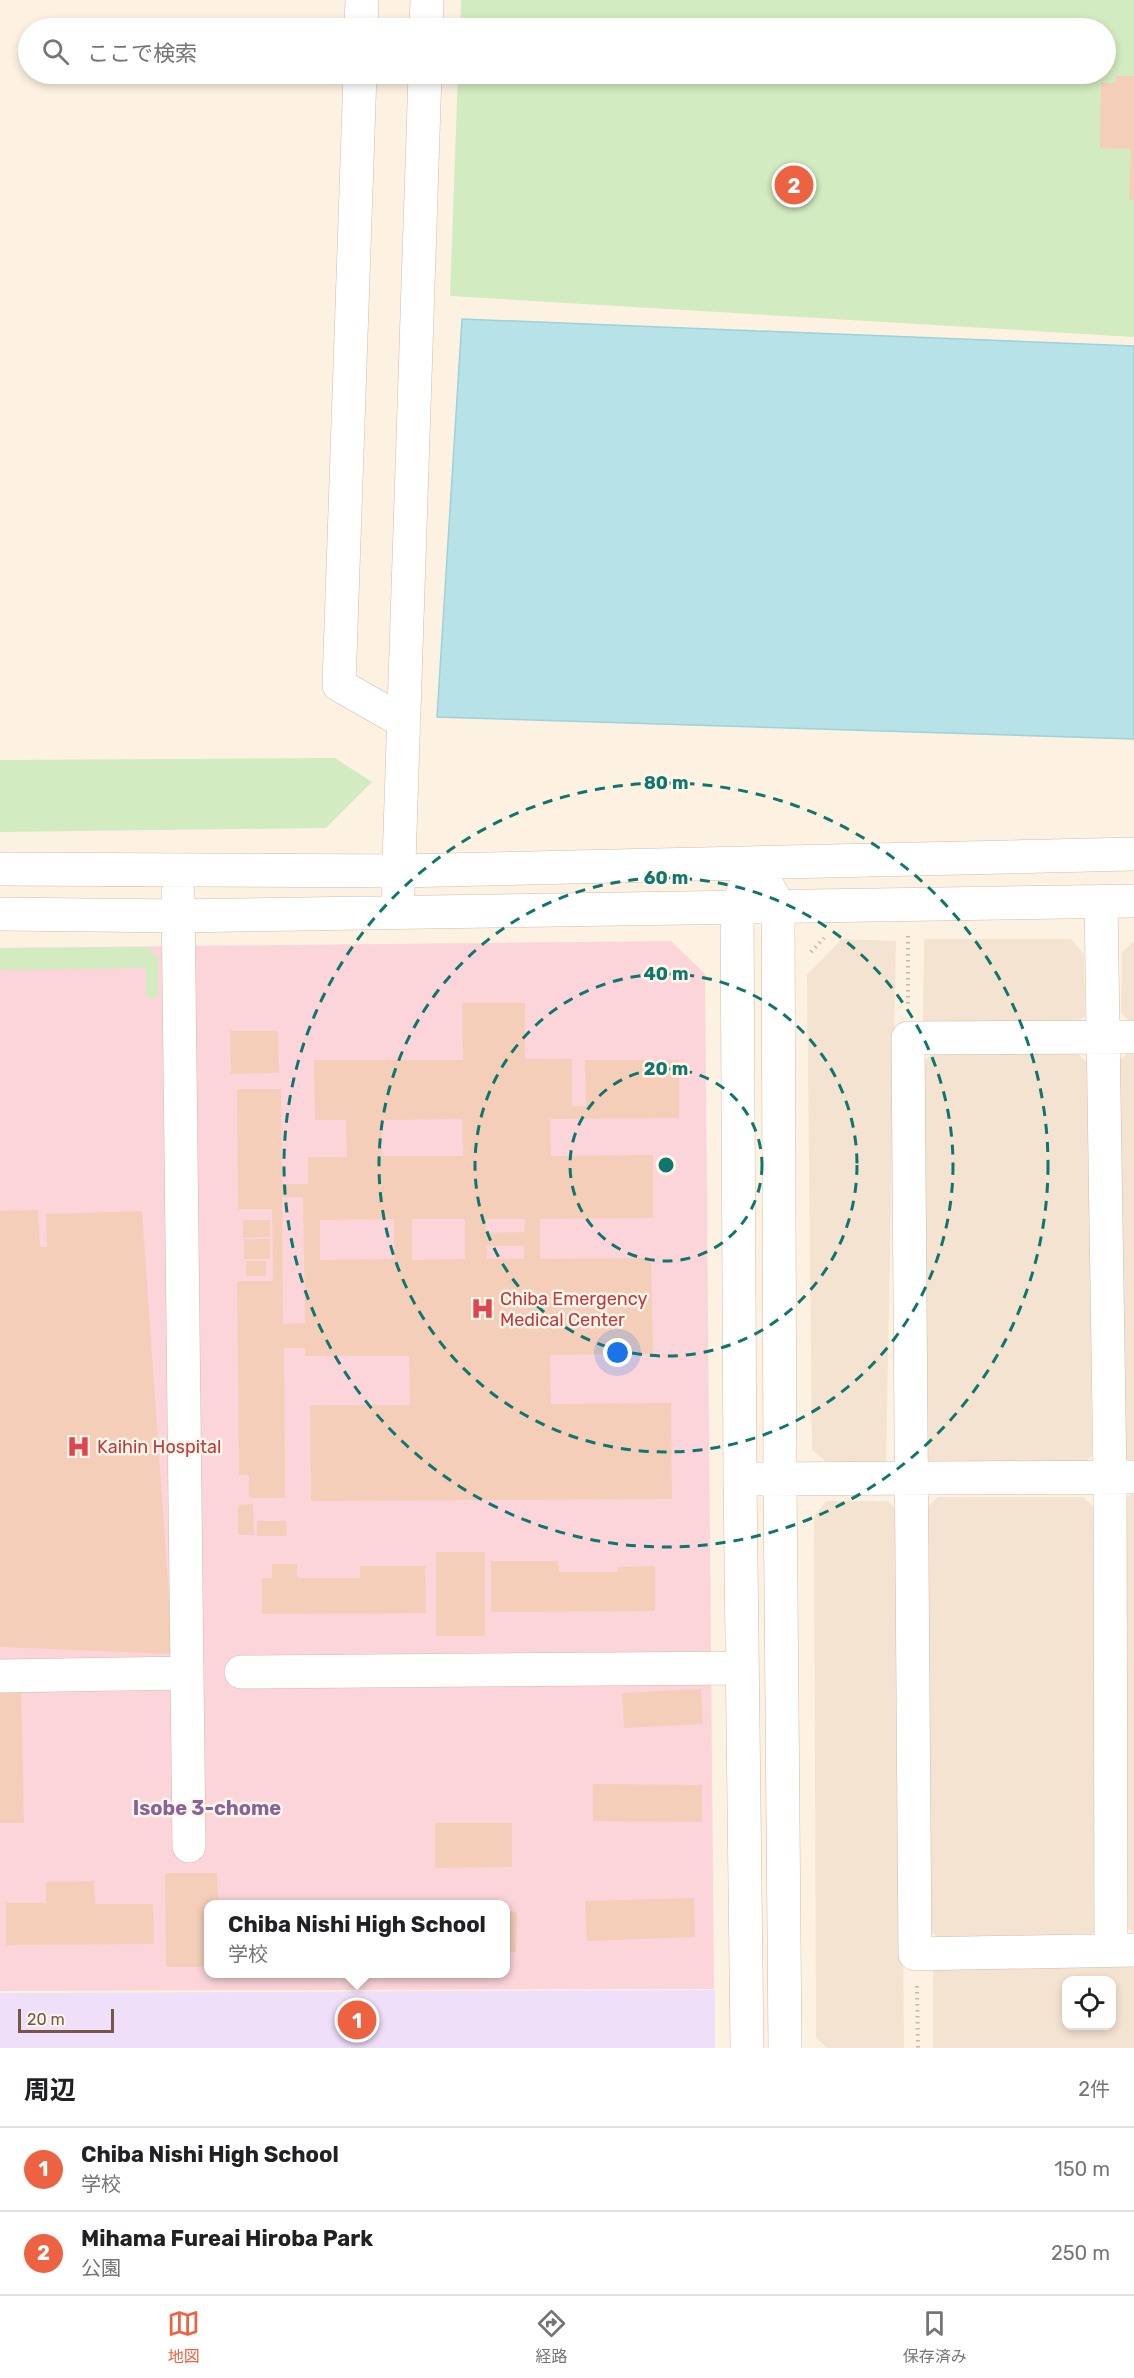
<!DOCTYPE html>
<html lang="ja">
<meta charset="utf-8">
<style>
body{margin:0;font-family:Rubik,"Noto Sans JP",sans-serif;background:#f2f2f2;color:#202124}
.controls{position:absolute;right:18px;bottom:18px;display:grid;overflow:hidden;border-radius:12px;box-shadow:0 3px 9px #0003}
.controls button{width:54px;height:54px;display:grid;place-items:center;padding:0;border:0;border-bottom:2px solid #e0e0e0;background:#fff;color:#202124;font:30px sans-serif}
.scale{position:absolute;left:18px;bottom:15px;width:96px;box-sizing:border-box;padding-left:6px;border:3px solid #765747;border-top:0;font-size:16px;line-height:21px;white-space:nowrap;color:#765747;-webkit-text-stroke:4px #fff6ea;paint-order:stroke}
.you{position:absolute;left:618px;top:1353px;width:21px;height:21px;margin:-15px;border:4px solid #fff;border-radius:50%;background:#1a73e8;box-shadow:0 0 0 9px #1a73e833}
.badge{display:grid;place-items:center;width:39px;height:39px;border-radius:50%;background:#ed6241;color:#fff;font-size:20px;font-weight:700}
.pin{position:absolute;translate:-50% -50%;border:3px solid #fff;box-shadow:0 2px 6px #0006}
.popup{position:absolute;left:204px;top:1900px;width:306px;height:78px;box-sizing:border-box;display:grid;place-content:center;border-radius:12px;background:#fff;filter:drop-shadow(0 2px 4px #0005);font-size:20px;white-space:nowrap;color:#757577}
.popup b{font-size:22px;color:#202124}
.popup::after{content:'';position:absolute;left:50%;top:100%;margin-left:-12px;border:12px solid transparent;border-top-color:#fff}
.list{margin:0;padding:0;list-style:none}
h2{display:flex;justify-content:space-between;align-items:center;height:78px;margin:0;padding:0 24px;font-size:26px}
h2 small{font-size:20px;font-weight:400;color:#757577}
.list li{display:grid;grid-template-columns:39px 1fr auto;gap:18px;align-items:center;box-sizing:border-box;height:84px;padding:0 24px;border-top:2px solid #e0e0e0}
.list b{display:block;font-size:22px;white-space:nowrap}
.list p{margin:0;font-size:20px;white-space:nowrap;color:#757577}
.list em{font-size:20px;font-style:normal;color:#757577}
.icon{flex:none;width:33px;height:33px;fill:none;stroke:currentColor;stroke-width:2;stroke-linecap:round;stroke-linejoin:round}
.map{position:relative;flex:none;width:1134px;height:2048px;overflow:hidden}
.search{position:absolute;background:#fff;box-shadow:0 3px 9px #0003;left:18px;right:18px;top:18px;height:66px;display:flex;align-items:center;gap:15px;box-sizing:border-box;padding:0 21px;border-radius:33px;color:#757577;font-size:22px}
.sheet{height:246px;background:#fff}
nav{display:flex;justify-content:space-around;align-items:center;box-sizing:border-box;height:84px;border-top:2px solid #e0e0e0;background:#fff;font-size:16px;color:#757577}
nav a{display:grid;justify-items:center;gap:3px}
nav .on{color:#ed6241}
.map>svg:first-child{display:block}
.residential{fill:#f5e3d1;fill-rule:evenodd}
.education{fill:#efdff9}
.medical{fill:#fcd5db;fill-rule:evenodd}
.green{fill:#d3ebc0}
.water{fill:#b6e2e8;stroke:#9cd2da;stroke-width:1.5}
.building{fill:#f4ceb9;fill-rule:evenodd}
.lines{fill:none;stroke-linecap:round;stroke-linejoin:round}
.minor-casing{stroke:#d1bbab;stroke-width:34}
.path{stroke:#d9b19c;stroke-width:4;stroke-dasharray:1.5 4.5;stroke-linecap:butt}
.minor{stroke:#fff;stroke-width:33}
.ring{fill:none;stroke:#0f766e;stroke-width:3;stroke-dasharray:10 8}
.labels{text-anchor:middle;dominant-baseline:central;stroke-width:5;stroke-linejoin:round;paint-order:stroke}
.health-label{font-size:18px;fill:#be3a42;stroke:#fff6ea;text-anchor:start}
.neighbourhood-label{font-size:20px;font-weight:bold;fill:#86639a;stroke:#fff6ea}
.centre{fill:#0f766e;stroke:#fff6ea;stroke-width:3}
.ring-label{font-size:18px;text-anchor:middle;font-weight:bold;fill:#0f766e;stroke:#fff6ea;stroke-width:5;stroke-linejoin:round;paint-order:stroke}
</style>
<div class="map">
<svg width="1134" height="2048" viewBox="0 0 1134 2048">
<rect width="100%" height="100%" fill="#fdf2e2"/>
<!-- residential -->
<path class="residential" d="M842 939 896 941 886 1465 825 1461 812 1450 807 975Z
M924 939H1071L1084 954 1085 1016 1073 1026 923 1025Z
M1134 941V1024H1133L1121 1013 1122 952Z
M1130 1051H1134V1466L1122 1454 1118 1062Z
M1077 1053 1089 1064 1092 1456 1079 1468 935 1469 923 1457 920 1064 932 1054Z
M1134 1492V1933L1122 1924 1121 1502Z
M938 1497H1083L1095 1508 1099 1928 1087 1940 940 1939 927 1930 926 1508Z
M826 1501H888L900 1514 904 2048H827L816 2038 814 1517Z
M1134 1965V2048H933V1967ZM1066 1980H1112V2026H1066Z"/>
<!-- education -->
<path class="education" d="M715 1990V2048H0V1993Z"/>
<!-- medical -->
<path class="medical" d="M671 941 705 974 714 1989 0 1991V948ZM208 1904H506V1974H208Z"/>
<!-- green -->
<path class="green" d="M461 0H1134V337L450 296 458 74H1106V28H460Z
M335 758 372 782 326 828 0 832V760Z
M147 947 158 957V997H146V968L0 970V948Z"/>
<!-- water -->
<path class="water" d="M462 319 1134 346V739L437 717Z"/>
<!-- building -->
<path class="building" d="M1116 76H1134V200H1129L1131 149 1100 148 1101 83H1115Z
M462 1003H525V1059H572V1106H586L585 1060H679V1118L550 1119 551 1156 653 1155V1218L540 1219V1259L651 1258 653 1354 550 1355 551 1404 671 1403 672 1499 311 1501 310 1405H410L409 1356H305V1348H284L285 1498H249V1475H239L237 1281H273L272 1209H238L237 1089H281L282 1184H308V1157H347L346 1120H315L314 1060H463ZM462 1119 463 1156H382L381 1120ZM282 1197H303L305 1323 283 1324ZM394 1219V1259L320 1260V1220ZM412 1219H465V1259L412 1260ZM486 1219H525L524 1232 486 1233ZM487 1246H524V1259H487Z
M230 1031H278L279 1073 231 1074Z
M38 1210 40 1247H47L46 1214 142 1211 173 1654 0 1647V1211Z
M243 1220H270V1237L243 1238Z
M244 1239H270V1259H244Z
M246 1261H266V1276H246Z
M253 1504 254 1535H238V1505Z
M257 1521H286L287 1536H257Z
M436 1552H485V1636H436Z
M491 1561H558L559 1572H618L617 1567 655 1566V1611L491 1612Z
M272 1564H297V1578H360V1566H425L426 1613 262 1614V1578H272Z
M701 1689 703 1724 624 1728 622 1693Z
M0 1692 21 1693 24 1823H0Z
M593 1784 702 1785V1822L593 1821Z
M435 1823H512V1867L435 1868Z
M165 1873H217L218 1904H208V1967H166Z
M94 1881 95 1904H153L154 1944 6 1945V1903H46V1882Z
M694 1898 695 1937 587 1941 585 1901Z
M506 1911 517 1912 516 1952H506Z"/>
<g class="lines">
<defs>
<path id="minor" d="M361 28 362 0
M426 28 427 0
M360 74 339 685 404 722
M756 863 778 906 780 1479 785 2048
M0 869 399 871 1134 854
M178 893 189 1846
M398 893 425 74
M1101 901 1110 1478 1111 1950
M0 914 178 916 1134 901
M1134 1037 908 1038 915 1954 1134 1950
M758 1479 1134 1477
M241 1672 742 1668
M0 1676 187 1673
M747 2048 740 1479 737 906 756 863"/>
</defs>
<!-- minor casing -->
<use href="#minor" class="minor-casing"/>
<!-- path -->
<path class="path" d="M908 936V1007
M811 952 824 938
M917 1986 918 2048"/>
<!-- minor -->
<use href="#minor" class="minor"/>
</g>
<!-- distance rings -->
<g class="ring">
<circle cx="666" cy="1165" r="96"/>
<circle cx="666" cy="1165" r="191"/>
<circle cx="666" cy="1165" r="287"/>
<circle cx="666" cy="1165" r="382"/>
</g>
<!-- icons -->
<defs>
<symbol id="hospital-bare" viewBox="-9 -9 18 18"><path d="M-5-5h3v3.5h4V-5h3V5h-3V1.5h-4V5h-3Z" fill="#e0444e" stroke="#fff6ea" stroke-width="2.5" paint-order="stroke"/></symbol>
</defs>
<g fill-rule="evenodd">
<use href="#hospital-bare" x="466" y="1292" width="33" height="33"/>
<use href="#hospital-bare" x="62" y="1430" width="33" height="33"/>
</g>
<g class="labels">
<!-- health labels -->
<g class="health-label">
<text x="500" y="1299">Chiba Emergency<tspan x="500" dy="21">Medical Center</tspan></text>
<text x="97" y="1447">Kaihin Hospital</text>
</g>
<!-- neighbourhood labels -->
<g class="neighbourhood-label">
<text x="207" y="1808">Isobe 3-chome</text>
</g>
</g>
<circle cx="666" cy="1165" r="9" class="centre"/>
<g class="ring-label">
<text x="666" y="789">80 m</text>
<text x="666" y="884">60 m</text>
<text x="666" y="980">40 m</text>
<text x="666" y="1075">20 m</text>
</g>
</svg>
<div class="controls">
<button><svg class="icon" aria-label="locate" viewBox="0 0 24 24"><circle cx="12" cy="12" r="6"/><path d="M12 2v4M12 18v4M2 12h4M18 12h4"/></svg></button>
</div>
<div class="scale">20 m</div>
<div class="you"></div>
<div class="pin badge" style="left:357px;top:2020px">1</div>
<div class="popup"><b>Chiba Nishi High School</b>学校</div>
<div class="pin badge" style="left:794px;top:185px">2</div>
<div class="search"><svg class="icon" aria-label="search" viewBox="0 0 24 24"><circle cx="10" cy="10" r="6"/><path d="M15 15l6 6"/></svg>ここで検索</div>
</div>
<section class="sheet">
<h2>周辺<small>2件</small></h2>
<ul class="list">
<li><span class="badge">1</span><div><b>Chiba Nishi High School</b><p>学校</p></div><em>150 m</em></li>
<li><span class="badge">2</span><div><b>Mihama Fureai Hiroba Park</b><p>公園</p></div><em>250 m</em></li>
</ul>
</section>
<nav>
<a class="on"><svg class="icon" aria-label="map" viewBox="0 0 24 24"><path d="M3 6l6-2 6 2 6-2v14l-6 2-6-2-6 2zM9 4v14M15 6v14"/></svg>地図</a>
<a><svg class="icon" aria-label="directions" viewBox="0 0 24 24"><path d="M12 3l9 9-9 9-9-9zM9 14v-3h6M13 9l2 2-2 2"/></svg>経路</a>
<a><svg class="icon" aria-label="saved" viewBox="0 0 24 24"><path d="M7 4h10v16l-5-4-5 4z"/></svg>保存済み</a>
</nav>
